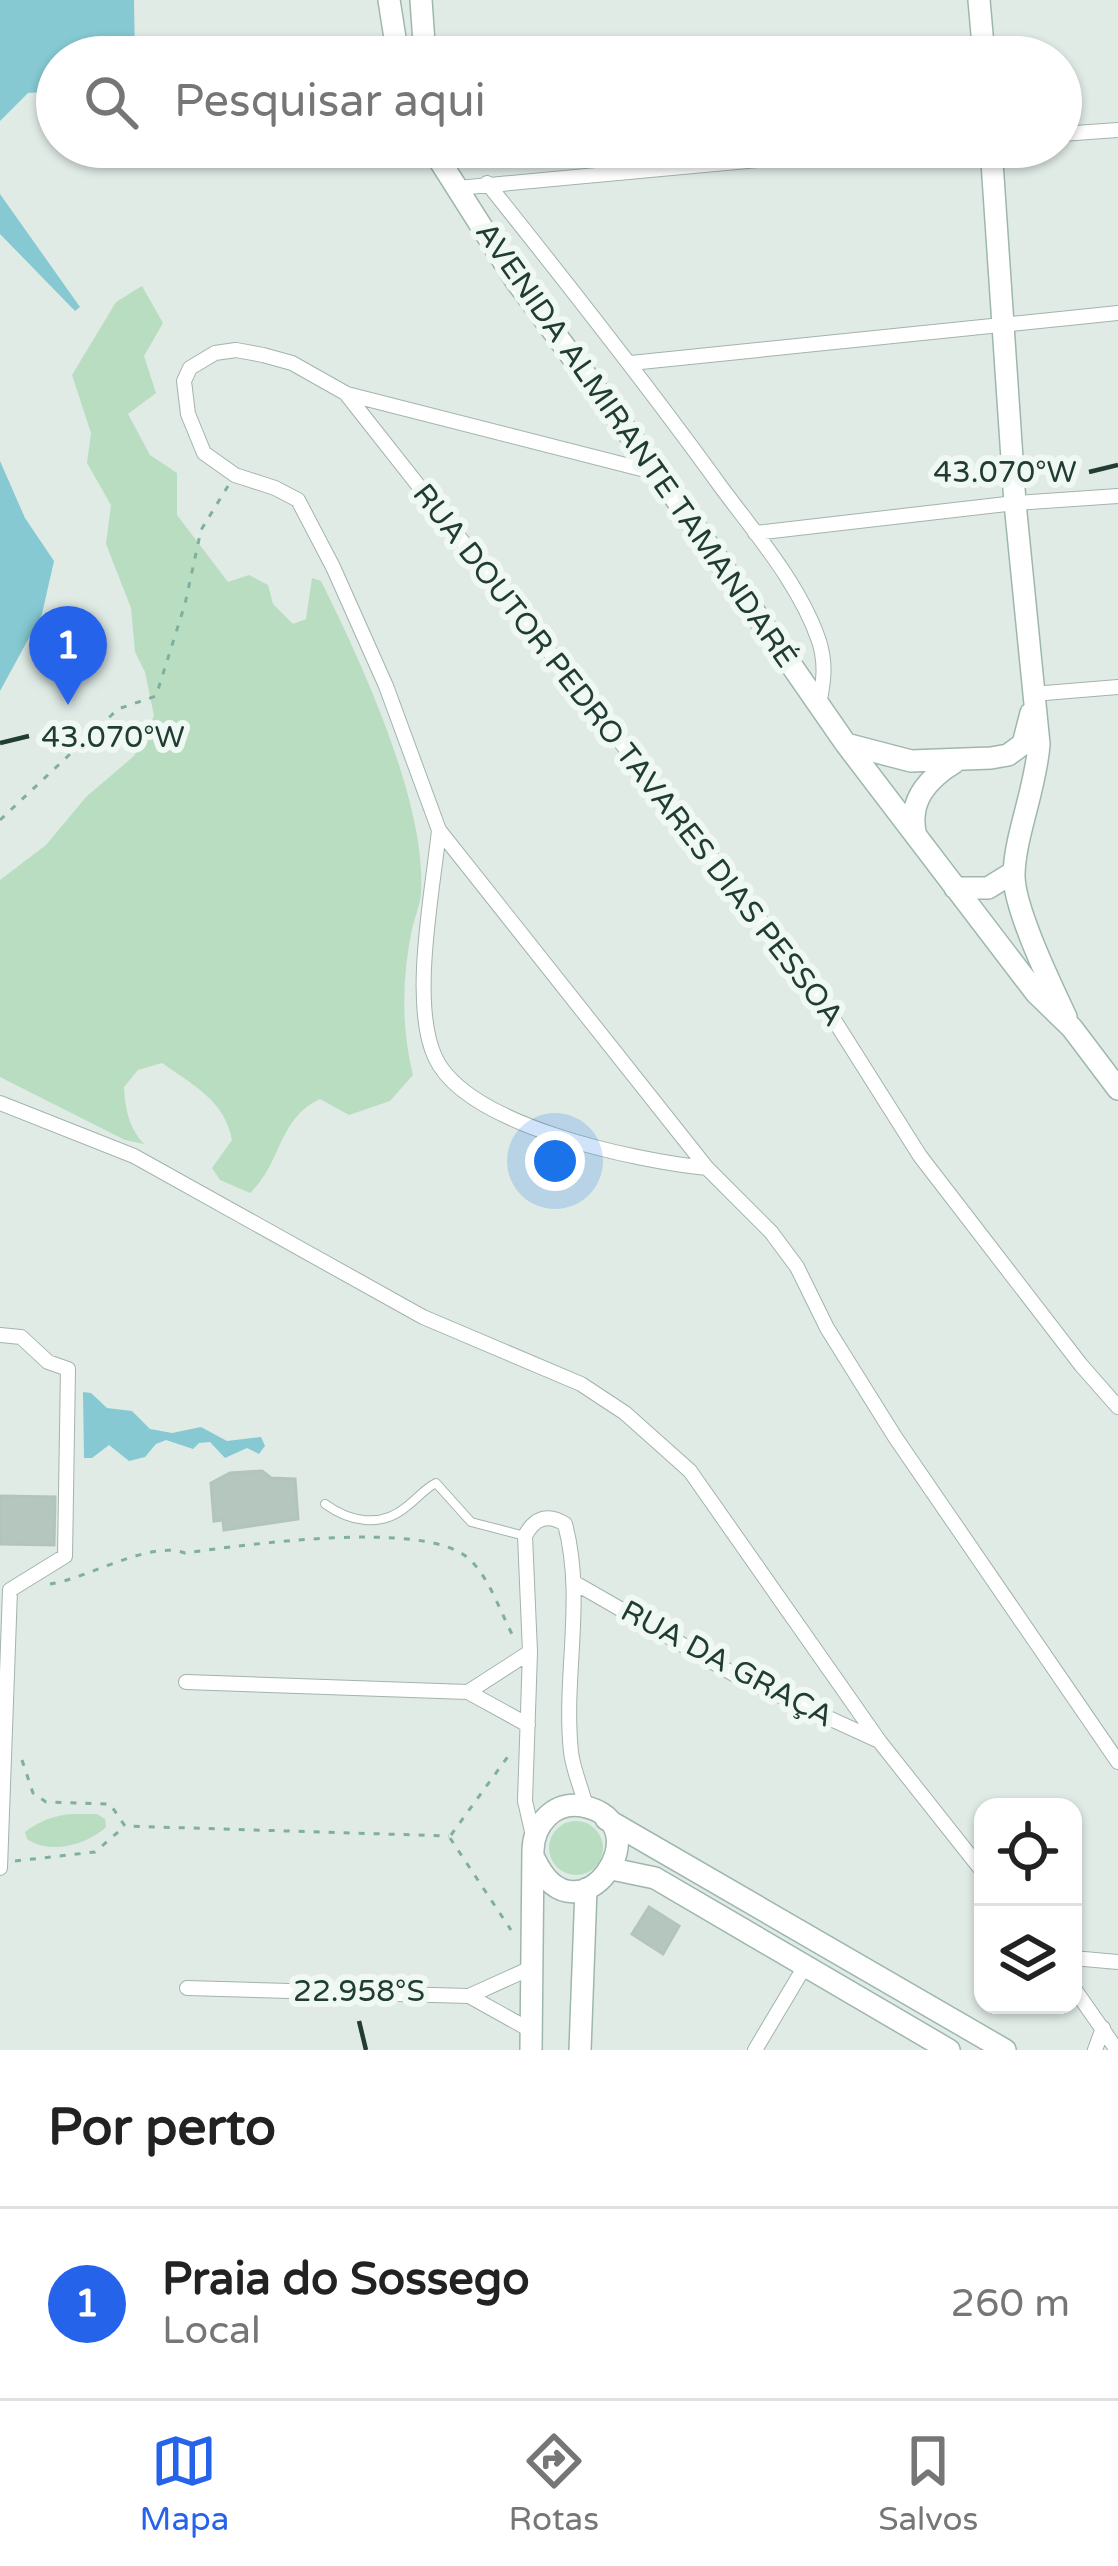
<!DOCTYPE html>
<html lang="pt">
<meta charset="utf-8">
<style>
body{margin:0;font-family:"Varela Round",sans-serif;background:#f2f2f2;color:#222}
.controls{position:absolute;right:36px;bottom:36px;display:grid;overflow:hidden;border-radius:24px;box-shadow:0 3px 9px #0004}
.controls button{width:108px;height:108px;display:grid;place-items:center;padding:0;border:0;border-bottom:3px solid #e0e0e0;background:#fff;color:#222;font:60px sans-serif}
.you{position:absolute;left:555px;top:1161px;width:42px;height:42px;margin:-30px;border:9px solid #fff;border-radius:50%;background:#1a73e8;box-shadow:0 0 0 18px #1a73e833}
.badge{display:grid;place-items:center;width:78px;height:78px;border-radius:50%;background:#2563eb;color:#fff;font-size:39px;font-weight:700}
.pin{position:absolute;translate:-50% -99px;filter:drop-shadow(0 3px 6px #0008)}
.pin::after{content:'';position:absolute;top:63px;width:42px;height:36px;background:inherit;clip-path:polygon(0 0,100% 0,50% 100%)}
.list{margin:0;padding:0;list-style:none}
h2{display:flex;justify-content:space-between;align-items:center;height:156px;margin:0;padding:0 48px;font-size:51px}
h2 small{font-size:39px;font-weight:400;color:#767676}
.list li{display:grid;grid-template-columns:78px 1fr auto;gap:36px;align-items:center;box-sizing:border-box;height:192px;padding:0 48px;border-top:3px solid #e0e0e0}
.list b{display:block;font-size:45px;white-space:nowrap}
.list p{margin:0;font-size:39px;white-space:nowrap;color:#767676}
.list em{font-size:39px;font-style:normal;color:#767676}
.icon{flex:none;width:66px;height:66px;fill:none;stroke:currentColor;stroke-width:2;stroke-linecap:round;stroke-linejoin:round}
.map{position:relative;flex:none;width:1118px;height:2050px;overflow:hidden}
.search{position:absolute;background:#fff;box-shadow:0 3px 9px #0004;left:36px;right:36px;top:36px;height:132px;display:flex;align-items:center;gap:30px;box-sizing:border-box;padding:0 42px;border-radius:66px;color:#767676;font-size:45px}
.sheet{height:348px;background:#fff}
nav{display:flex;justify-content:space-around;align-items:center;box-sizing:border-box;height:168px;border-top:3px solid #e0e0e0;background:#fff;font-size:33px;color:#767676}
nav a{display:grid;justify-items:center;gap:6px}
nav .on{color:#2563eb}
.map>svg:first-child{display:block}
.green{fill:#b8ddc1}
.water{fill:#86c9d2}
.building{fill:#b5c6bf;stroke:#b2c5bc;stroke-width:3}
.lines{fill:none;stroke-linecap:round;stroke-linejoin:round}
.lane-casing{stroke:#a3b3ad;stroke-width:10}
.street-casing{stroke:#a3b3ad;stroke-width:16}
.secondary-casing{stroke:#9eb7ad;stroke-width:24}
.path{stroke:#7fb09f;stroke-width:3;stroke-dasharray:6 9;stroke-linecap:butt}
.lane{stroke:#fff;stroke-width:8}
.street{stroke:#fff;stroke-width:14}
.secondary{stroke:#fff;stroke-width:21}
.ticks{fill:none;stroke:#203c33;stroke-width:4.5}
.labels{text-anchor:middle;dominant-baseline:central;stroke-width:12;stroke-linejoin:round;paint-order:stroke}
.street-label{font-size:30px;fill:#203c33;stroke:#f0f8f4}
.ticks-label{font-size:30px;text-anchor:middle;fill:#203c33;stroke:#f0f8f4;stroke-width:12;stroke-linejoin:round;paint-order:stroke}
</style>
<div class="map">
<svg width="1118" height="2050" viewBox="0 0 1118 2050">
<rect width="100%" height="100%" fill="#e0ebe6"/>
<!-- green -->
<path class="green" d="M142 286 163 323 144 356 156 393 128 414 150 455 177 473V515L228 582 249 575 268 585 273 604 293 624 306 619 312 578 321 581C361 661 427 804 421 893 420 905 415 917 412 929 402 978 401 1027 413 1075L390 1101 349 1115 320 1099C278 1118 282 1163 250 1193L220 1180 212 1168 232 1140C225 1101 193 1085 162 1063L138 1070 124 1087C125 1108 129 1128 144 1144L125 1140 0 1077V880L46 845 86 797 134 756 154 716 145 672 135 652 131 608 106 544 111 505 87 463 91 433 72 375 116 302Z
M73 1814H97L105 1819 106 1827C87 1845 50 1855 27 1839L25 1832C39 1821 55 1815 73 1814Z
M549 1848a27 27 0 1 1 54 0a27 27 0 1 1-54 0Z"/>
<!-- water -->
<path class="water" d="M0 0H134L135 57H57V91L28 93 0 121Z
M0 194 80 307 75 311 0 234Z
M0 461 25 518 54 561 42 614 0 691Z
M83 1392 91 1393 107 1408 132 1411 150 1429 172 1433 201 1427 227 1441 261 1437 265 1446 259 1454 247 1448 225 1458 210 1442 199 1443 193 1449 166 1440 156 1444 145 1457 129 1461 109 1445 92 1458H84Z"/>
<!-- building -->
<path class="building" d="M262 1471 271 1478 295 1479 298 1519 224 1530 223 1520 214 1521 211 1483 230 1473Z
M0 1496 55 1497 54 1545 0 1544Z
M649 1907 679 1926 663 1954 632 1934Z"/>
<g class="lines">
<defs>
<path id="lane" d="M325 1504C350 1522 381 1528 406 1507 417 1499 424 1489 436 1483L471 1522 525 1536"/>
<path id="street" d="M1061 134 1118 130
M487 183C567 283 646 383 721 487 756 534 800 585 819 641 826 663 824 681 819 704
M458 188 896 147
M631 363 1118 313
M347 395 812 985 920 1156 1081 1365 1118 1407
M657 473 347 394 292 363 263 355 236 350 215 353 190 368 184 381 188 414 204 453 235 475 275 488 298 500 333 567 386 686 439 830 707 1168 771 1232 797 1267 827 1328 895 1437 1118 1762
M755 533 1015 503 1118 496
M1033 694 1118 687
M439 830C433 890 410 1003 435 1057 466 1126 637 1161 707 1168
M0 1103 134 1156 423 1317 581 1384 625 1413 690 1471 880 1742 983 1872
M0 1335 21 1337 48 1362 68 1369 65 1556 10 1590 0 1868
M575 1583 737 1676 879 1741
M186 1682 468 1692 528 1725
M468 1692 530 1652
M534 1840 525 1801 530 1652 525 1536C534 1518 548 1513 565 1524 585 1599 563 1676 571 1752 573 1770 582 1789 586 1807
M1073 1958 1118 1962
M1073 1987 1117 2050
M187 1988 469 1996 533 1967
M469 1996 532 2031
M755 2050 805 1966
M1095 2050 1103 2028"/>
<path id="secondary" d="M389 0 398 57
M421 0 425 57
M979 0 984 57
M431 147 516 281 658 473 846 744 1036 993 1072 1028 1118 1089
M991 147 1015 503 1039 744C1036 788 1015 835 1014 874 1013 907 1051 985 1066 1017
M846 744 911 761 991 758 1008 755 1023 744 1031 713
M916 836C907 802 927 779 955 762
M955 888H988L1014 872
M606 1819 1005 2050
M612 1869 655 1878 949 2050
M531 2050 533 1850C534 1824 554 1801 582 1806 667 1822 578 1950 535 1860
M580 2050 586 1889"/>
</defs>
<!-- lane casing -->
<use href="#lane" class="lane-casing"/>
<!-- street casing -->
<use href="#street" class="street-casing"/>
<!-- secondary casing -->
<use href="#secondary" class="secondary-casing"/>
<!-- path -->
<path class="path" d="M0 820 118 709 156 696 185 604 201 530 228 486
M50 1584C89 1578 150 1540 185 1553 245 1545 423 1519 468 1558 489 1576 501 1614 514 1638
M22 1760 33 1793 46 1802 110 1804 125 1826 449 1836
M451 1835 509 1755
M450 1838 511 1930
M15 1861 95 1852 125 1826"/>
<!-- lane -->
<use href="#lane" class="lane"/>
<!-- street -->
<use href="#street" class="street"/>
<!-- secondary -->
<use href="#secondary" class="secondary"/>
</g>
<!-- ticks -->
<path class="ticks" d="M1089 472 1118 465M0 743 29 736M359 2021 366 2050"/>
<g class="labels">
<!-- street labels -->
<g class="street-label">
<text transform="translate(636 445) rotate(55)">AVENIDA ALMIRANTE TAMANDARÉ</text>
<text transform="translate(628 755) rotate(52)">RUA DOUTOR PEDRO TAVARES DIAS PESSOA</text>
<text transform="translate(727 1664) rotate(28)">RUA DA GRAÇA</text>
</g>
</g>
<g class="ticks-label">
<text x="1005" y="482">43.070°W</text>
<text x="113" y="747">43.070°W</text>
<text x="359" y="2001">22.958°S</text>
</g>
</svg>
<div class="controls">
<button><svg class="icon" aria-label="locate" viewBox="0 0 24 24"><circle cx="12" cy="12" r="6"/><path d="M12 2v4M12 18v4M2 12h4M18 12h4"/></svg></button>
<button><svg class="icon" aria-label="layers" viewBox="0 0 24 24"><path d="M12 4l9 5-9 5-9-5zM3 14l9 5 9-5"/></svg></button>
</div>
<div class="you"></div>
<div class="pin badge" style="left:68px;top:705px">1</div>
<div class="search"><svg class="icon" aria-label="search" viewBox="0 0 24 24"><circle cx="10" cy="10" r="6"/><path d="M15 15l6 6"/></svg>Pesquisar aqui</div>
</div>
<section class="sheet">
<h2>Por perto<small></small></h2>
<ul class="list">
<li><span class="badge">1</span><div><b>Praia do Sossego</b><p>Local</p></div><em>260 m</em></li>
</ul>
</section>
<nav>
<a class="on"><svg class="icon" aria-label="map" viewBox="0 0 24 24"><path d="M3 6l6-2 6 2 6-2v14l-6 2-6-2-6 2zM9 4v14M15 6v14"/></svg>Mapa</a>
<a><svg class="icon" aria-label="directions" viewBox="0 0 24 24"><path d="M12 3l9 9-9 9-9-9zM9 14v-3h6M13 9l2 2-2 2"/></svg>Rotas</a>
<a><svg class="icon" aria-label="saved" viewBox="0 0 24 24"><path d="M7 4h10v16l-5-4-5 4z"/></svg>Salvos</a>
</nav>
